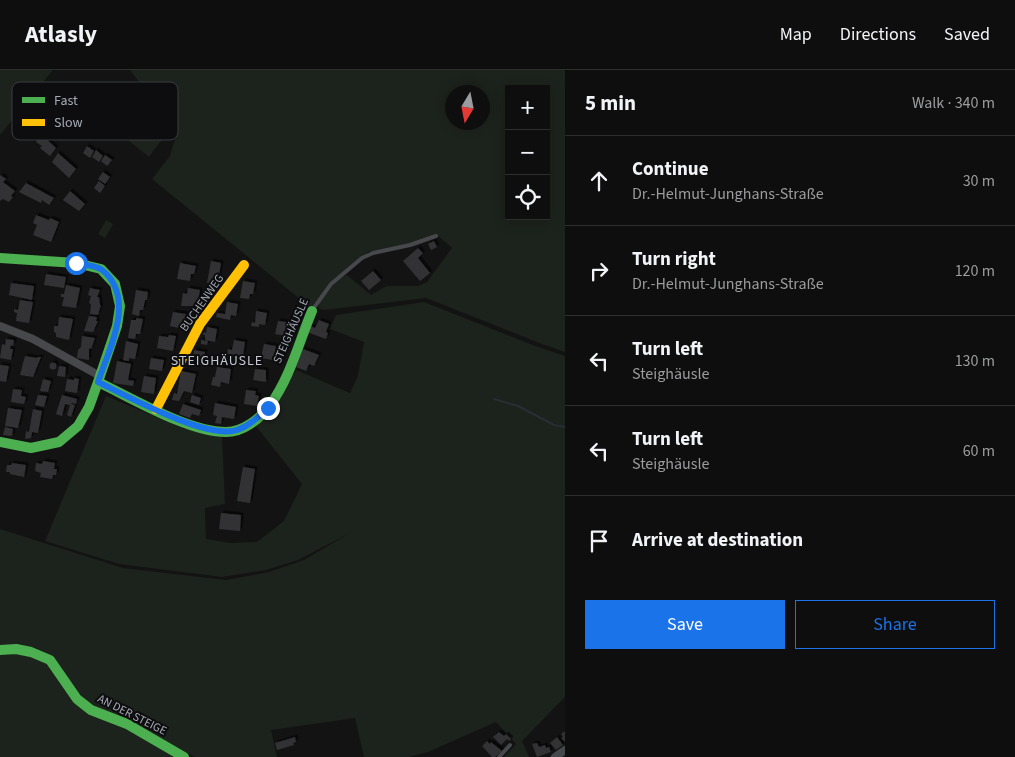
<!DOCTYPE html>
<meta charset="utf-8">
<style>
body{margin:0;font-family:"Source Sans 3",sans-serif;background:#171717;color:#f1f3f6}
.controls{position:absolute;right:15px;top:15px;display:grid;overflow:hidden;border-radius:0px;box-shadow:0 2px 12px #0003}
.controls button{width:45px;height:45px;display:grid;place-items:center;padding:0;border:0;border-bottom:1px solid #2e2e2e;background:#0e0e0e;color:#f1f3f6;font:25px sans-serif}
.compass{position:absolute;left:445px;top:15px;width:45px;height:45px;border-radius:50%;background:#0e0e0e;box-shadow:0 2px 12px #0003;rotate:190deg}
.stop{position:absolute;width:15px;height:15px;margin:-11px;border:4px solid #1a73e8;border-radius:50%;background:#fff}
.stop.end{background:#1a73e8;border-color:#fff;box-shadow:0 1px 5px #0008}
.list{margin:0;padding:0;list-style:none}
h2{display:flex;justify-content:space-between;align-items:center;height:65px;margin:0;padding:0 20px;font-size:21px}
h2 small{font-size:16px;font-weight:400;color:#9b9c9e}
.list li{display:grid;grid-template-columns:32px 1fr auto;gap:15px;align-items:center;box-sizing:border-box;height:90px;padding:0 20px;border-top:1px solid #2e2e2e}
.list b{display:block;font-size:19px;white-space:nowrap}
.list p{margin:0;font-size:16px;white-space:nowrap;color:#9b9c9e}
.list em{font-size:16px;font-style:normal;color:#9b9c9e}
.actions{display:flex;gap:10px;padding:15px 20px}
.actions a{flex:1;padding:11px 0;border:1px solid #1a73e8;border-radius:0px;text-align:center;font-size:18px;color:#1a73e8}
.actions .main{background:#1a73e8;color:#fff}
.icon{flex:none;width:28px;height:28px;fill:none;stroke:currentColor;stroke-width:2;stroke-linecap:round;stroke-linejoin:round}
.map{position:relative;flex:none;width:565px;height:687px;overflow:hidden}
header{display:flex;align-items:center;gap:30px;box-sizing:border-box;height:70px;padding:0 25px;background:#0e0e0e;border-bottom:1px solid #2e2e2e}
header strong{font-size:24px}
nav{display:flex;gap:28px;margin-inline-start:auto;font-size:18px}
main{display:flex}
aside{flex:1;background:#0e0e0e}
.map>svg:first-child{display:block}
.green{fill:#1c221c;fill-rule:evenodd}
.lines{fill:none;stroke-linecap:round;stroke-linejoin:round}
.stream{stroke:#272e34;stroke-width:2}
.building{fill:#323234;filter:url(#shadow)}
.lane{stroke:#47484c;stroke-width:4}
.street{stroke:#47484c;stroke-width:8}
.fast{stroke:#4caf50;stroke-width:10}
.slow{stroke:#ffc107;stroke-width:10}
.route{stroke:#1a73e8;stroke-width:6}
.labels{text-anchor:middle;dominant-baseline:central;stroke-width:4;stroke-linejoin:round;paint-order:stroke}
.street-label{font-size:12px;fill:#a4a9b4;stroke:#0d0d0f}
.neighbourhood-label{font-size:14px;letter-spacing:1px;fill:#c5c8d0;stroke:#0d0d0f}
.key{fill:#0d0d0f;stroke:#3a3c41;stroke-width:1}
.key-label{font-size:14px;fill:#a4a9b4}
</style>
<header>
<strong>Atlasly</strong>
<nav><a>Map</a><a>Directions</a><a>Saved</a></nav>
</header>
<main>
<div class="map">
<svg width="565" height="687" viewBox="0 0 565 687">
<defs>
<filter id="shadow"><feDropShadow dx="2.5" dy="-2.5" stdDeviation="0" flood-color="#0009"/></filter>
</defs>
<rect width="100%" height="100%" fill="#131313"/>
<!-- green -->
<path class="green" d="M0 0H53L0 65Z
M130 0H565V282L542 274 426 228 324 240 319 239V233L338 209 347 205 371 225 386 216H419L427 212 452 178 437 165 400 176 368 182 329 213 311 238 152 109 170 86 177 62ZM509 19H546V146H509ZM452 22H482V52H452Z
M151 41 171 57 149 87 129 71Z
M106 150 113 154 105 168 98 164Z
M424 232 538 277 565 286V627L522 671 529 687H504L516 674 496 652 428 682 409 687H364L355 648 271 660 277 687H195L158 668 178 687H0V459L123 498 226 510 269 502 304 490 350 463 298 490 266 500 222 507 119 494 45 471 106 326 182 358 222 366 225 434 205 438 206 469 231 473 257 472 284 451 302 414 255 355 275 332 296 300 350 323 358 306 364 272 330 259 336 245Z"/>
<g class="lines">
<!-- stream -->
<path class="stream" d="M494 329 518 336 554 355 565 357"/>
</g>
<!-- building -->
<path class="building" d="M41 64 56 78 50 86 40 78 42 76 36 72Z
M87 76 94 81 90 88 83 83Z
M96 80 103 86 99 92 92 87Z
M58 83 76 99 69 108 52 92Z
M105 85 112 90 107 96 101 91Z
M103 102 110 107 105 114 98 109Z
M0 105 6 109 3 112 15 121 11 126 13 127 9 132 3 129 0 131Z
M99 111 105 116 100 123 94 118Z
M26 113 54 128 49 135 42 130 41 133 19 122Z
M70 121 85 134 79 141 63 130Z
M36 145 49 150 50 148 59 152 51 172 33 165 37 155 33 153Z
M434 171 437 177 431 180 428 174Z
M418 178 423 183 418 188 430 203 420 211 403 191Z
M211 191 221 193 217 218 209 216V213H207Z
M180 193 196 196 194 204H191L190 211 177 209Z
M373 201 381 210 369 220 361 211Z
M46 204 66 207 64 218 44 215Z
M243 211 255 213 253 224H250L249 229 240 228Z
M11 213 34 216 32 230 9 225Z
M66 215 80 218 76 238 62 236 64 227H61V224H64Z
M90 218 100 220 97 227H99L100 235H101L98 245 90 244 91 234 89 233 91 226 88 225Z
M188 218 200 220 197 236H181L183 223 187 224Z
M136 220 148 222 147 230H145L143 240H140L139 246 132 244Z
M20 230 33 232 29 253 16 251 17 243 14 242V239L18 240Z
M227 232 238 234 236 246 231 245 230 250 216 247 217 243 225 244Z
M256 241 267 243 265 255 259 254V257L251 256 252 252 255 253Z
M173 242 186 244 183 259 170 256Z
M89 246 97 247 96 251H98L93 262 84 261Z
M59 247 73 249 69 270 56 267V263L54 262V256H58Z
M136 248 143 249 140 264H136L135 269 128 268 131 250H136Z
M319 250 329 254 326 262 328 263 326 269 307 262 310 256 315 258Z
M278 251 287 252V266L275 264Z
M207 257 217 259 215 272 205 270V265H203L204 262 206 263Z
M169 265 176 266 173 281 157 278 159 266 168 267Z
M82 266 95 268 91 279 89 278V290L77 288 78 280 81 277Z
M285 268 289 269 288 276 283 275Z
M6 269 14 270 13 276 11 275 10 279H13L11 290 0 288 2 274 5 275Z
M201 270 208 271 207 275 201 274Z
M234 270 245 272 243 286 227 284 228 279 232 280Z
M126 271 138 274 135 289 129 288V291L123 290Z
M264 274 276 276 273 290 261 288Z
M303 279 319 285 314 296 309 294 306 301 296 297Z
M194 280 205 282 204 290H206L205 296 196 294V297L189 296 190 292 192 293 191 287H193Z
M25 286 37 288 38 287H41L33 307 20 305Z
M151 288 164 290 162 301 149 299Z
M117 291 131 294 128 310 134 311 133 316 113 313Z
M49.5 296a3.5 3.5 0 1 1 7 0a3.5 3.5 0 1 1-7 0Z
M0 295 9 296 6 312 0 311Z
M59 296 66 297 65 307 57 306Z
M217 297 231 299 229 314 221 312 220 317 211 315 213 307H215Z
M255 299 266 300V312L253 310Z
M181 301 196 304 192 323 184 321 179 331 172 330 174 323 177 324Z
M144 306 156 308 154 324 141 322Z
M74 308 79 309 77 323 65 321 67 309 74 310Z
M43 309 51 311 48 322 40 321Z
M13 319 22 320 21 326 26 327 24 334 11 332Z
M246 320 256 321 255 325 259 326 257 336 244 334Z
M38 325 47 326 44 337 35 335Z
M62 325 77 329 76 334 72 333 71 334 75 335 71 347 67 345 70 335 65 334 62 346 56 344Z
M192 325 201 328 199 335 190 332Z
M215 333 236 337 234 349 222 347 221 354 215 353 217 346 213 345Z
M183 334 201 340 199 346 192 344 190 348 179 344Z
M8 338 22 340 18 358 5 356Z
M33 339 42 341 38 363 32 362 31 368 25 369 26 361 29 362Z
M5 357 13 359 12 366 3 365Z
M43 391 55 393 54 399H57L56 405H53L52 409 40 407 41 403 35 401 36 393 42 394Z
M12 393 26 395 24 407 10 404V402H6L7 395H11Z
M243 397 255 399 250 433 237 431Z
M221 443 241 445 240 461 219 459Z
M565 661V672L561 668 563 667 561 664Z
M499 662 504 666 506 664 511 669 509 671 507 669 501 675 493 667Z
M295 667 296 672 293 673 294 675 277 680 275 673Z
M557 667 563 675 556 680 550 673Z
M487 671 490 674 491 672 502 681 495 687H492L482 676Z
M537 673 539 677 545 675 546 678 549 677 551 682 537 687 532 674Z"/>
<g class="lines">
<!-- lane -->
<path class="lane" d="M313 239 331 214 362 188 373 183 410 175 436 166
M499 687 510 675"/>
<!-- street -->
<path class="street" d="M0 256 33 269 100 306
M555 687 565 680"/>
<!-- fast -->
<path class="fast" d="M0 188 76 193 101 199 115 214 120 236 117 256 98 312 89 337 78 356 59 372 31 378 0 372
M98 312C132 328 188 362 226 362 243 362 260 349 270 335 290 308 299 272 312 241
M0 580 16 579 31 582 50 590 77 629 91 640 127 654 184 687"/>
<!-- slow -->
<path class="slow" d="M156 339 200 254 244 195"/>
</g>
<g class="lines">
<!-- route -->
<path class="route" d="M76 193C84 195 96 195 102 200 137 228 109 279 98 312 127 326 207 370 237 360 249 356 259 347 268 338"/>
</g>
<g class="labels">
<!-- street labels -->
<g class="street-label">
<text transform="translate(202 233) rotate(-55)">BUCHENWEG</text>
<text transform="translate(291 261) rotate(-66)">STEIGHÄUSLE</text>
<text transform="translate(132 645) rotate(27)">AN DER STEIGE</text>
</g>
<!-- neighbourhood labels -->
<g class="neighbourhood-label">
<text x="217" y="291">STEIGHÄUSLE</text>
</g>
</g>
<!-- legend -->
<rect x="12" y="12" width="166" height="58" rx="8" class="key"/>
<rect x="22" y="27" width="23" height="6" fill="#4caf50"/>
<rect x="22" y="49" width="23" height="7" fill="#ffc107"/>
<g class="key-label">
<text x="54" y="35">Fast</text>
<text x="54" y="57">Slow</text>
</g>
</svg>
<div class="controls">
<button>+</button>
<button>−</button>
<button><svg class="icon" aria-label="locate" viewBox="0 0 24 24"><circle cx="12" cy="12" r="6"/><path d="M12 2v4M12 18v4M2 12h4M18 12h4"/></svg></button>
</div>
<svg class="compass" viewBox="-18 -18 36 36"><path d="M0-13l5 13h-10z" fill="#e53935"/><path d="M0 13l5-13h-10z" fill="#9b9c9e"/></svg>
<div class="stop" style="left:76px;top:193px"></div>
<div class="stop end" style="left:268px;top:338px"></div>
</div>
<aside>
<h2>5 min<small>Walk · 340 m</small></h2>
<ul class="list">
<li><svg class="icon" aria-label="ahead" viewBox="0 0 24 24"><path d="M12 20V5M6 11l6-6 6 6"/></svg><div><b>Continue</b><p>Dr.-Helmut-Junghans-Straße</p></div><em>30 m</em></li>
<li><svg class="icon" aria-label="right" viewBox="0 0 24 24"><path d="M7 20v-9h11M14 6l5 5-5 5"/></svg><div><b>Turn right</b><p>Dr.-Helmut-Junghans-Straße</p></div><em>120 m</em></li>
<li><svg class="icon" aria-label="left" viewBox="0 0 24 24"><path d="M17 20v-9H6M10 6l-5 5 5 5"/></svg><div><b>Turn left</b><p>Steighäusle</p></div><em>130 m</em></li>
<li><svg class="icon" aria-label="left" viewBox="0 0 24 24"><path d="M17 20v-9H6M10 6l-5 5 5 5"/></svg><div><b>Turn left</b><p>Steighäusle</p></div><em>60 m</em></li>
<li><svg class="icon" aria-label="arrive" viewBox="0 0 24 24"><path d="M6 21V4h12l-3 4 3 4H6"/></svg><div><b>Arrive at destination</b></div></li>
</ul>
<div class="actions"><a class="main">Save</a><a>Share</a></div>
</aside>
</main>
